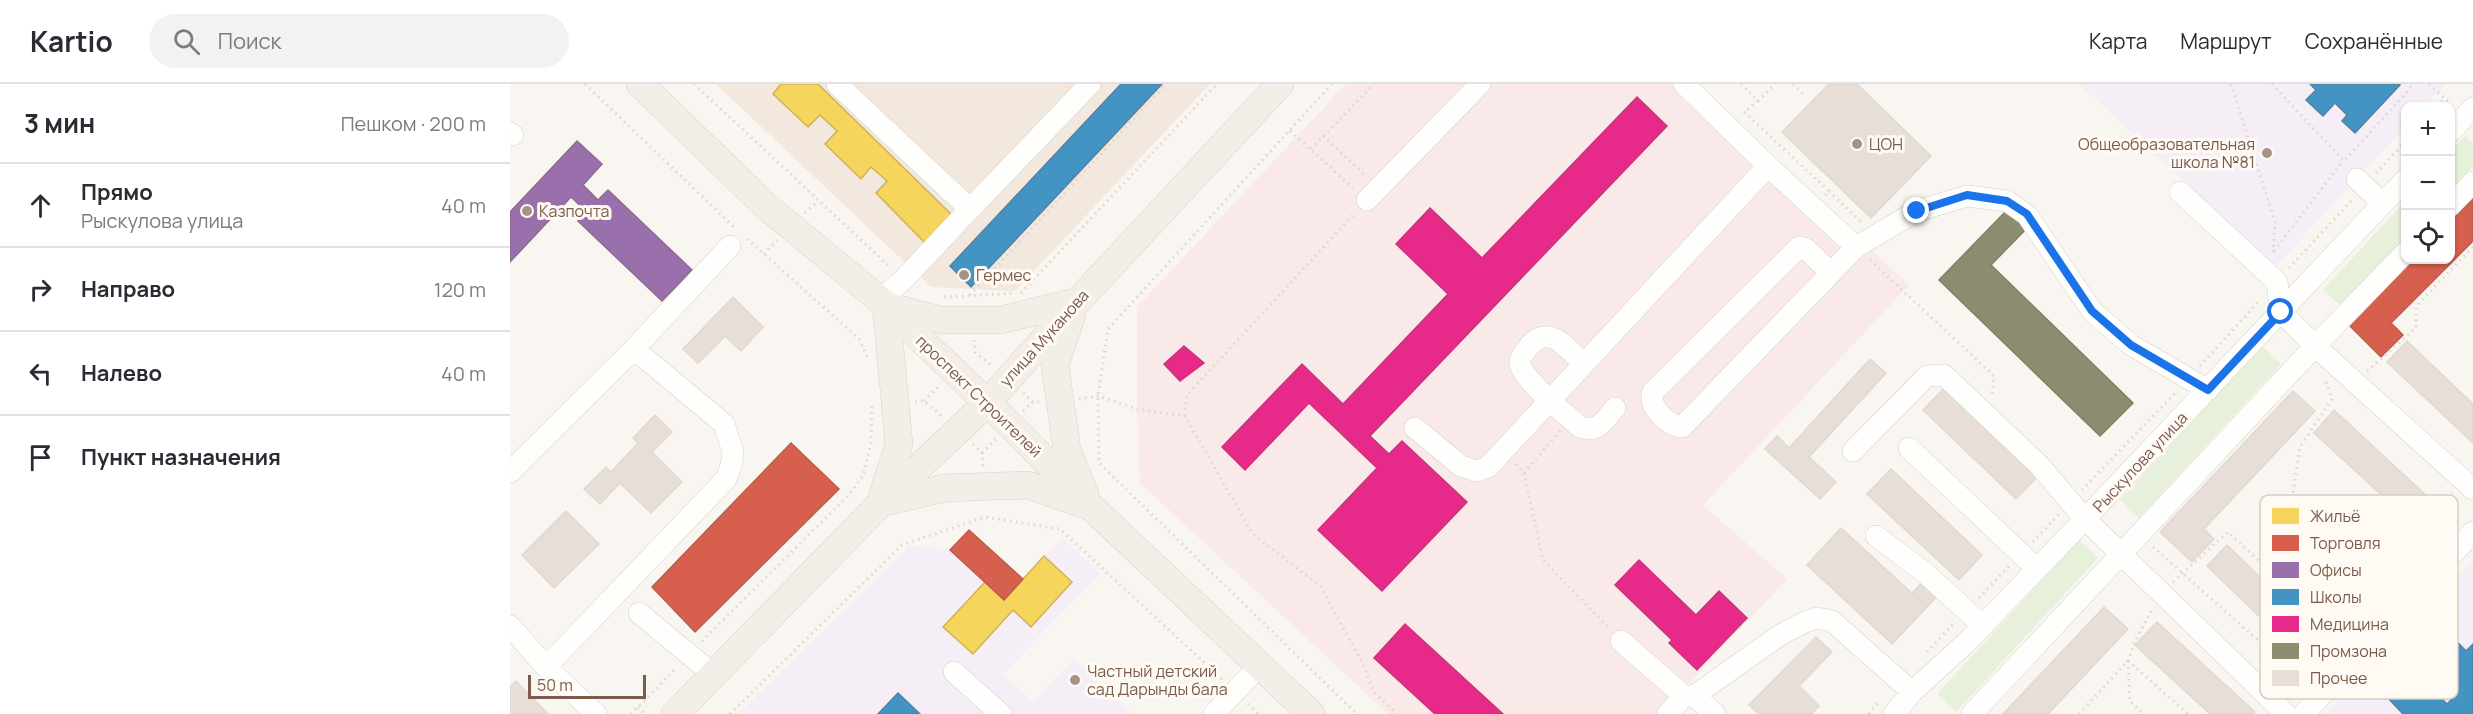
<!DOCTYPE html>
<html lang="ru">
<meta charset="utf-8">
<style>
body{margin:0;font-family:Manrope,sans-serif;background:#f2f2f3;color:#2b2b33}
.controls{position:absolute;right:18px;top:18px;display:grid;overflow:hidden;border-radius:12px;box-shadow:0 2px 4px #0004}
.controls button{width:54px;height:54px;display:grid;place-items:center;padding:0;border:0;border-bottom:2px solid #e1e1e2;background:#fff;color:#2b2b33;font:30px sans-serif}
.scale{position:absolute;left:18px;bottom:15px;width:118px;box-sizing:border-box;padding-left:6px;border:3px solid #7a5c4d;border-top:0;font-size:16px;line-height:21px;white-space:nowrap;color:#7a5c4d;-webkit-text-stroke:4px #fffaf3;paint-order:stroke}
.stop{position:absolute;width:18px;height:18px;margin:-14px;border:4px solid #1a73e8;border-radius:50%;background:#fff}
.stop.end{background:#1a73e8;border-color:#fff;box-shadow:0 2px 6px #0008}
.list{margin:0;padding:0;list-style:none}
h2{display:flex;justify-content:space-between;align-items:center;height:78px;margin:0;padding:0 24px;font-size:26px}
h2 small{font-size:20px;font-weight:400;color:#7c7c81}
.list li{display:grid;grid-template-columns:39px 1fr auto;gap:18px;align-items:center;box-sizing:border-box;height:84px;padding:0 24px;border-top:2px solid #e1e1e2}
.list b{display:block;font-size:22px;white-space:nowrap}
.list p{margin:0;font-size:20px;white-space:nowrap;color:#7c7c81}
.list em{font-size:20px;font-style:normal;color:#7c7c81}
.icon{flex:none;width:33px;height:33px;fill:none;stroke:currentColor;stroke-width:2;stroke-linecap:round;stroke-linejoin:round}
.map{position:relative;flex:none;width:1963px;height:630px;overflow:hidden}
header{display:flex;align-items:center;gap:36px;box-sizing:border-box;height:84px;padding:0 30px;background:#fff;border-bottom:2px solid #e1e1e2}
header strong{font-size:28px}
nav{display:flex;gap:33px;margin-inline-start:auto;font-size:21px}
.search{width:420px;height:54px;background:#f2f2f3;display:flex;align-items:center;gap:15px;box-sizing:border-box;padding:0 21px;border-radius:33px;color:#7c7c81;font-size:22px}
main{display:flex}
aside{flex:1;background:#fff}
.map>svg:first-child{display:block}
.residential{fill:#f2e8de}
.education{fill:#f6eef6}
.medical{fill:#fae9e9}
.green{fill:#e7f0db}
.homes{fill:#f6d55c;stroke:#d1b158;stroke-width:1.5}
.shops{fill:#d6604d;stroke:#ba5f4d;stroke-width:1.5}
.offices{fill:#9970ab;stroke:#906a8f;stroke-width:1.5}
.schools{fill:#4393c3;stroke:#5482a0;stroke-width:1.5}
.health{fill:#e7298a;stroke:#c63878;stroke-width:1.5}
.industry{fill:#8c8c6e;stroke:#877e64;stroke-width:1.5}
.building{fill:#e6ded7;stroke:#e2d8d2;stroke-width:1.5}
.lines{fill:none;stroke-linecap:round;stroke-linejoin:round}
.minor-casing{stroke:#d7d1cb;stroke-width:22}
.major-casing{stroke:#dad1cc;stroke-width:28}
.path{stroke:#dcd5d0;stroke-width:3;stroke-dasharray:1.5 4.5;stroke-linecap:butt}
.minor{stroke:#fefefd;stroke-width:21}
.major{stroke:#f3eee8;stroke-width:27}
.route{stroke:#1a73e8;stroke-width:8}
.poi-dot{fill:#a69286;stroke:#fffaf3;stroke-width:2}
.labels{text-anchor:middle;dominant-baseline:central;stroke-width:6;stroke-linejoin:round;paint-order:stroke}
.poi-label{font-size:16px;fill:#7a5c4d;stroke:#fffaf3;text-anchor:start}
.street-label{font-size:16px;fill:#7a5c4d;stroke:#fffaf3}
.key{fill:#fffaf3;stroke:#d7cbc1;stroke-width:1.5}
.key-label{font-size:16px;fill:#7a5c4d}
</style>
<header>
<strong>Kartio</strong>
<div class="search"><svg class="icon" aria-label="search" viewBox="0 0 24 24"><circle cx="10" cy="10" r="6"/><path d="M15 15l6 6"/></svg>Поиск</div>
<nav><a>Карта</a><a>Маршрут</a><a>Сохранённые</a></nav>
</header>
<main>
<aside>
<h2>3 мин<small>Пешком · 200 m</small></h2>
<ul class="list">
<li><svg class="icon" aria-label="ahead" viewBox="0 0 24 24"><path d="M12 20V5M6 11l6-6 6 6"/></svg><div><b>Прямо</b><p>Рыскулова улица</p></div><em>40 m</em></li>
<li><svg class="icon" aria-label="right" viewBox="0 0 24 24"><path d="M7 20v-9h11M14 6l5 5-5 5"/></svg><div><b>Направо</b></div><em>120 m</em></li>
<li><svg class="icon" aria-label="left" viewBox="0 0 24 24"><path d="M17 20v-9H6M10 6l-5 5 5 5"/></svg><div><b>Налево</b></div><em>40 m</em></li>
<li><svg class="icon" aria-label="arrive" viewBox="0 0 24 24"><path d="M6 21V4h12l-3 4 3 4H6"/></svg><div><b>Пункт назначения</b></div></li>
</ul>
</aside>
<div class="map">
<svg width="1963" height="630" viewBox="0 0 1963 630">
<rect width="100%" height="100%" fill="#f9f5f0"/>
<!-- residential -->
<path class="residential" d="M206 0H700L505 207 421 203Z"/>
<!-- education -->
<path class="education" d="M1569 0H1936L1914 22H1896L1895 43 1765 183Z
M552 454 590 490 493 590 523 618 564 575 622 630H228L401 461 440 466 493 515Z
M1963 476V630H1815L1939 501Z"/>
<!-- medical -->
<path class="medical" d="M836 0H1183L1399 201 1193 421 1277 495 1150 630H878L630 399 627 325V223Z"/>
<!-- green -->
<path class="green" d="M1955 52 1963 59V82L1941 107 1940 68Z
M1895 117V156L1833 224 1813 206Z
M1752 262 1771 280 1629 434 1610 416Z
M1569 456 1588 474 1446 628 1427 610Z"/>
<!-- homes -->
<path class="homes" d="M271 0H308L444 133 417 161 366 109 377 97 361 83 351 95 315 60 327 47 310 31 298 43 263 10Z
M534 472 562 498 521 543 503 526 463 570 433 543 475 498 494 516Z"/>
<!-- shops -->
<path class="shops" d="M1963 115V157L1881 239 1893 251 1871 273 1838 240 1903 176H1940V138Z
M281 359 329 405 185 548 142 503Z
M459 446 513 495 494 516 440 466Z"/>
<!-- offices -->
<path class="offices" d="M67 57 92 80 73 101 88 116 98 106 182 186 152 217 68 137 77 128 61 113 0 178V128Z"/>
<!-- schools -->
<path class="schools" d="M611 0H652L461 203 440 182Z
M1800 0H1890V1L1845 49 1832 37 1837 31 1825 19 1813 32 1796 16 1806 6Z
M1930 540 1956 567 1963 560V630H1893L1878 614 1905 587 1937 620 1946 611 1903 567Z
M388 609 410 630H368Z"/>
<!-- health -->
<path class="health" d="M1127 13 1157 42 860 352 879 370 892 357 957 418 872 507 808 446 867 384 799 319 735 386 712 363 792 280 833 320 938 210 886 160 920 124 972 174Z
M674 262 694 279 670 297 654 280Z
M1129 476 1186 531 1209 507 1237 534 1187 586 1159 559 1162 556 1105 501Z
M895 540 993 630H925L864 574Z"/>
<!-- industry -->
<path class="industry" d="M1497 126 1517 144 1481 181 1623 319 1590 352 1429 196Z"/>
<!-- building -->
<path class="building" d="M1319 0H1347L1421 72 1361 134 1272 48Z
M223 213 253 243 231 267 215 252 188 279 173 265Z
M1897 257 1963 320V359L1877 278Z
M1360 275 1376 289 1299 373 1326 398 1310 415 1255 365 1267 352 1279 364Z
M1438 300 1530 390 1506 415 1413 326Z
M1783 307 1805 327 1694 445 1704 455 1682 478 1650 448Z
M1824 326 1920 415 1900 437 1804 349Z
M145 331 162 348 142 368 172 398 141 429 110 399 90 420 74 405 96 383 101 388 128 359 123 354Z
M1381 385 1472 471 1449 496 1357 410Z
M56 427 89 460 44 504 12 471Z
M1331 444 1417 523 1382 560 1297 481Z
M1717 461 1823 564 1803 584 1697 482Z
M1417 493 1432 507 1417 523 1402 509Z
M1594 523 1618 545 1538 630H1493Z
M1647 538 1745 628 1743 630H1700L1625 561Z
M1306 553 1322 568 1289 602 1309 622 1301 630H1249L1239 621Z
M6 597 38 630H0V603Z"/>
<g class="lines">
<defs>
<path id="minor" d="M327 0 460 125 393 196 370 216
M1174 0 1258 82 1346 163 1407 127 1457 112 1497 117 1517 131 1582 227 1621 261 1698 306
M1940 48 1963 24
M0 49 3 51
M1847 95 1872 119
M1670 108 1767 198 1771 228 1805 262 1963 405
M857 116 970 0
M1940 122 1963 98
M460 125 580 0
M1320 188 1295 164 1289 163 1143 308C1137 322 1158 342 1172 343L1346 163
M1074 280C1054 262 1038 237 1016 266 1012 271 1008 277 1011 283 1019 301 1054 329 1070 343 1088 349 1094 337 1105 324
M905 344 951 382 967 387 978 383 1258 82
M1399 364 1527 485
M1343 367 1417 292 1434 291 1529 381 1575 435 1776 630
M0 388 124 265 220 162
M1366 452 1414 488 1472 541
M129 529 204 591
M0 542 36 583 86 630
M1111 557 1174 612
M36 583 216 395 221 382 223 368 214 340 124 265
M444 588 491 630
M1184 612 1205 630
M704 630 749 582
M1158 630 1174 612H1184L1270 551 1295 538 1307 534 1322 537 1402 608
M1384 630 1402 608 1458 557 1575 435 1896 95
M1462 630 1805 262 1896 168
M1794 630 1963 448"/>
<path id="major" d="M130 0 257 123 370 216 500 341 580 422 801 630
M377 222 431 236H491L568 217
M562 231 545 281 557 366 575 410
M370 419 435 404 518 401 576 421
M370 419 389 360 376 222
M165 630 370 420 477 319 568 217 770 0"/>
</defs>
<!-- minor casing -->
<use href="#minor" class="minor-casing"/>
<!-- major casing -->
<use href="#major" class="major-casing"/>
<!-- path -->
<path class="path" d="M75 0 225 144
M184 0 380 183
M822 0 598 245 588 312 589 379 847 630
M1231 0 1248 17 1265 0
M1283 0 1294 11
M1721 0 1765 138 1763 171
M1762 0 1834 77 1904 0
M1919 0 1941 20
M1248 17 1234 28 1319 107 1315 112
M1927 22 1934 15
M780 47 843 104
M813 52 856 92
M801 65 864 0
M1866 89 1896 57
M1319 107 1352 139
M295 129 308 117
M237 155 349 255 359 276
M1764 167 1833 77
M254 170 267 156
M1360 176 1484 292 1482 311
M1779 184 1844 114
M511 209 707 0
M460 211 656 0
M434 213 505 209
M464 256 465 268 483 283
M1690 282 1750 216
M1857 287 1906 244V222L1963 163
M1816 298 1822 315 1790 363 1776 454 1775 476 1811 506 1837 557
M513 309 523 318
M569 315 588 312 627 325 675 332 742 449 811 503 852 578 864 608 887 630
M414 317 430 301
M405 318 414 317 434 334
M513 327 523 318H530
M675 332 677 311 846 128
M463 360 472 369 473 383
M472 369 486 355
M1006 380 1014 389 1033 476 1100 545
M1014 389 1050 347
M1572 406 1665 309
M1523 458 1549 430
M1643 463 1797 600
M1663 498 1718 448 1836 558
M1811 506 1942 409
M1469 514 1499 482
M192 557 338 412 353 392 361 359 362 318
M1417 568 1445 538
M1618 577 1678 630
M1618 577 1620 617 1633 630
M738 620 749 630
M128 623 135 630
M121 630 167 583
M220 630 392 461 475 433 550 445 712 595
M1359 630 1369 618
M1569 630 1618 577 1625 557 1643 524"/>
<!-- minor -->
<use href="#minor" class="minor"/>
<!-- major -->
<use href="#major" class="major"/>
</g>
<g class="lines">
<!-- route -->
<path class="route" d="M1407 127 1457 111 1497 117 1517 130 1582 227 1621 261 1698 306 1771 228"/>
</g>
<!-- markers -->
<g class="poi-dot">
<circle cx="1347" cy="60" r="6"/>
<circle cx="1757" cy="69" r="6"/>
<circle cx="17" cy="127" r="6"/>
<circle cx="454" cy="191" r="6"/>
<circle cx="565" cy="596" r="6"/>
</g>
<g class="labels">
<!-- poi labels -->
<g class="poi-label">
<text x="1359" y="60">ЦОН</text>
<text x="1745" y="60" text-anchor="end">Общеобразовательная<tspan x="1745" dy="18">школа №81</tspan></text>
<text x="29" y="127">Казпочта</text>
<text x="466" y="191">Гермес</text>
<text x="577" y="587">Частный детский<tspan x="577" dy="18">сад Дарынды бала</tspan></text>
</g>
<!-- street labels -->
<g class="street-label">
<text transform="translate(534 254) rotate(-48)">улица Муканова</text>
<text transform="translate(469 312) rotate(44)">проспект Строителей</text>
<text transform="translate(1630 378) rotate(-47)">Рыскулова улица</text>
</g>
</g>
<!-- legend -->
<rect x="1750" y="411" width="198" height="204" rx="9" class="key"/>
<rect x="1762" y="424" width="27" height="16" fill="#f6d55c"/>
<rect x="1762" y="451" width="27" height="16" fill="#d6604d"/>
<rect x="1762" y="478" width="27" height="16" fill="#9970ab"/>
<rect x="1762" y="505" width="27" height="16" fill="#4393c3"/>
<rect x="1762" y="532" width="27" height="16" fill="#e7298a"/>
<rect x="1762" y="559" width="27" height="16" fill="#8c8c6e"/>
<rect x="1762" y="586" width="27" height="16" fill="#e6ded7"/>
<g class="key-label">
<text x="1800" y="438">Жильё</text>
<text x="1800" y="465">Торговля</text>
<text x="1800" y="492">Офисы</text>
<text x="1800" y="519">Школы</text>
<text x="1800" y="546">Медицина</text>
<text x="1800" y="573">Промзона</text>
<text x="1800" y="600">Прочее</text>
</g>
</svg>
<div class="controls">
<button>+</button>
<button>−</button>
<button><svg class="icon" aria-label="locate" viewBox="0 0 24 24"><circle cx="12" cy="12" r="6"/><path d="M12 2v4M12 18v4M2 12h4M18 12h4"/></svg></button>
</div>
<div class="scale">50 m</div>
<div class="stop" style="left:1771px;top:228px"></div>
<div class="stop end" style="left:1407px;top:127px"></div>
</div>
</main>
